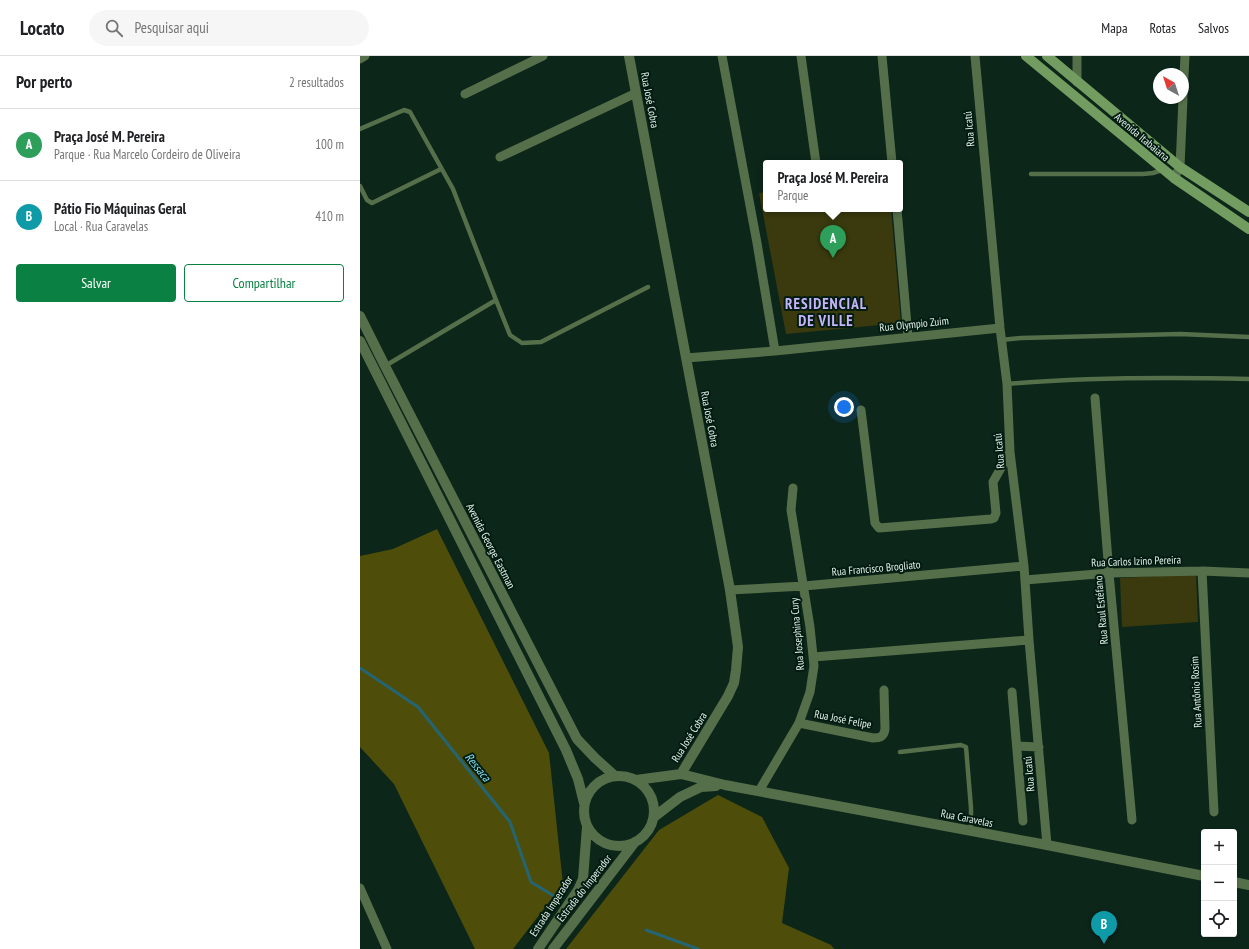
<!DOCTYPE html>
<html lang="pt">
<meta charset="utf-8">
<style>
body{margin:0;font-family:"PT Sans Narrow",sans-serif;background:#f6f6f6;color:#202124}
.controls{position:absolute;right:12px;bottom:12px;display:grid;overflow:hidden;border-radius:4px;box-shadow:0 1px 3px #0004}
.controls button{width:36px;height:36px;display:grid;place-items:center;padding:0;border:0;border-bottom:1px solid #e0e0e0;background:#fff;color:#202124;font:20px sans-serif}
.compass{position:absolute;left:793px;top:12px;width:36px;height:36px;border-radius:50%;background:#fff;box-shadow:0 1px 3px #0004;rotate:321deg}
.you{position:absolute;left:484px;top:351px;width:14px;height:14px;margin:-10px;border:3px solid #fff;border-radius:50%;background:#1a73e8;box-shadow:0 0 0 6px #1a73e833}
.badge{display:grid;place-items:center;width:26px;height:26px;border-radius:50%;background:#0b8043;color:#fff;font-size:13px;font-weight:700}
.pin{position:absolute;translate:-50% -33px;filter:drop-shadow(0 1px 2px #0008)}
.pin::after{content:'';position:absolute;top:21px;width:14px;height:12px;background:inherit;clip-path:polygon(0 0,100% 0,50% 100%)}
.popup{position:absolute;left:403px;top:104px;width:140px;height:52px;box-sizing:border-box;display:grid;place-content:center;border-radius:4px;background:#fff;filter:drop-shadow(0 1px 3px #0005);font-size:13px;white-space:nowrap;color:#757577}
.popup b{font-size:15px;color:#202124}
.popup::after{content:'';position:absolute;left:50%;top:100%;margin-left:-8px;border:8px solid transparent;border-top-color:#fff}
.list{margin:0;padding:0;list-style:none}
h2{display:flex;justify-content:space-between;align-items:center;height:52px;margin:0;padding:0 16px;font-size:17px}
h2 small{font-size:13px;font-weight:400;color:#757577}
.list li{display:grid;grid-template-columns:26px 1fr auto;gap:12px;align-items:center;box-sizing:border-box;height:72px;padding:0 16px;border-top:1px solid #e0e0e0}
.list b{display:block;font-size:15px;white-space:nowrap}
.list p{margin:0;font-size:13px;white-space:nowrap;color:#757577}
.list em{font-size:13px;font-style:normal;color:#757577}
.actions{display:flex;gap:8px;padding:12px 16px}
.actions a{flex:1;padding:9px 0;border:1px solid #0b8043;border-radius:4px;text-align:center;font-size:14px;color:#0b8043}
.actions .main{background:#0b8043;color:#fff}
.icon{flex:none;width:22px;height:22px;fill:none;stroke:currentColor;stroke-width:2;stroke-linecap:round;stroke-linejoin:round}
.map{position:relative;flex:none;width:889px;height:893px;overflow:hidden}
header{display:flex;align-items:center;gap:24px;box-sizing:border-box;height:56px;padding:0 20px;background:#fff;border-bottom:1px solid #e0e0e0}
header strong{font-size:19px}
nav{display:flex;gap:22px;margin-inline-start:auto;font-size:14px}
.search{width:280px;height:36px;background:#f6f6f6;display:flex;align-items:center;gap:10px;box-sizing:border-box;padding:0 14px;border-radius:22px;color:#757577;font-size:15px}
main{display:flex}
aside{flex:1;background:#fff}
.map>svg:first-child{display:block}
.green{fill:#3a3a0e}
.forest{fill:#4e4e0a}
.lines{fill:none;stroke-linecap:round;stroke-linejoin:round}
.stream{stroke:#256573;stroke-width:3}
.service{stroke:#556f4a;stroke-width:4.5}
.minor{stroke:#556f4a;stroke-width:9}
.tertiary{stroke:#556f4a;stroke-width:10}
.secondary{stroke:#739d60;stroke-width:10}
.labels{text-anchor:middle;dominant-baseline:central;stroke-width:4;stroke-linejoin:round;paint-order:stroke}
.street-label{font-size:11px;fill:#e2f1e9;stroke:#031c11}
.water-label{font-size:12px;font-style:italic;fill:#86dff6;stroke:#031c11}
.district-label{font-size:15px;font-weight:bold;letter-spacing:1px;fill:#c7b5fc;stroke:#031c11}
</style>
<header>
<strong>Locato</strong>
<div class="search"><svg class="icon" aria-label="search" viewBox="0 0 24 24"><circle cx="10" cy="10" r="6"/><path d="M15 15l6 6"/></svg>Pesquisar aqui</div>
<nav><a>Mapa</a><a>Rotas</a><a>Salvos</a></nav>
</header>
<main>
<aside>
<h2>Por perto<small>2 resultados</small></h2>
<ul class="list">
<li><span class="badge" style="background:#2e9e5b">A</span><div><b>Praça José M. Pereira</b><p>Parque · Rua Marcelo Cordeiro de Oliveira</p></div><em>100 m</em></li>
<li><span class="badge" style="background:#0f9aa8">B</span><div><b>Pátio Fio Máquinas Geral</b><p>Local · Rua Caravelas</p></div><em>410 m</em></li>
</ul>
<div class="actions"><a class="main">Salvar</a><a>Compartilhar</a></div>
</aside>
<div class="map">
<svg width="889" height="893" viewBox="0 0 889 893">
<rect width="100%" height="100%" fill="#0c261a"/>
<!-- green -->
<path class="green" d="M406 136V153H531L541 267 426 278 399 137Z
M836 518 838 566 762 571 760 522Z"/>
<!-- forest -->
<path class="forest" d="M77 473 189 697 203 828 153 893H115L34 728 0 691V500L33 493Z
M358 739 402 761 429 812 422 867 471 889 474 893H206L299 774Z"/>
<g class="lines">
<!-- stream -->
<path class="stream" d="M0 612 58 651 150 766 171 826 194 840
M286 874 338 893"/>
<!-- service -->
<path class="service" d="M0 73 44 54 50 56 93 133 136 244 25 310
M671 118H783L793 117 802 114
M0 130 7 144 12 147 81 113
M136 244 150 279 162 287 181 286 288 231
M641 284 661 282 820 278 889 281
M647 328C727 321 808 321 889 323
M540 696 601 689 606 691 611 752V774"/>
<!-- minor -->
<path class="minor" d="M362 0 397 187 415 295
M441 0 456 107
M522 0 532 107
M615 0 640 272 647 328 650 396 664 510 669 584 687 789
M0 3 5 0
M717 26V0
M105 38 183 0
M823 39 825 0
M140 101 276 37
M814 122 820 111 823 42
M537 153 548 281
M326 302 415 295 640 272
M735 342 749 517 772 764
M501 354 515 467 519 472 631 463 634 462 636 457 633 426 650 396
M842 515 854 756
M665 524 749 517 842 515 889 517
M370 534 444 530 664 510
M453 601 669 584
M652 636 663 765
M439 667 513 682C520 682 524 681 525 673L524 634
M657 690 679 691
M399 735 439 667 450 636 454 610 450 571 431 454 433 432
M0 832 27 893"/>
<!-- tertiary -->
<path class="tertiary" d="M269 0 370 534 378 591 376 614 374 627 368 640 321 718
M0 260 25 310 217 683 235 702 255 720
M0 285 206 694 218 723 224 747
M224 755a35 35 0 1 1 70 0a35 35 0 1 1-70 0Z
M276 724 321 718 365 729 687 789 844 820
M294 761 320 741 341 731 356 730
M874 826 889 829
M178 893 218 834 223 823 227 771
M193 893 275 786"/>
<!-- secondary -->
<path class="secondary" d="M666 0 814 122 889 173
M687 0 820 111 889 156"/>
</g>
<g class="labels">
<!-- street labels -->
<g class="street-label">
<text transform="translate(290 44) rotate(79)">Rua José Cobra</text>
<text transform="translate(609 73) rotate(-95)">Rua Icatú</text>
<text transform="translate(782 81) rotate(40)">Avenida Itabaiana</text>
<text transform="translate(554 268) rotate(-6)">Rua Olympio Zuim</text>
<text transform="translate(350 363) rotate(79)">Rua José Cobra</text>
<text transform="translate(639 395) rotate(-95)">Rua Icatú</text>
<text transform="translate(131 490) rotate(63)">Avenida George Eastman</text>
<text transform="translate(776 505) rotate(-2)">Rua Carlos Izino Pereira</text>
<text transform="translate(516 512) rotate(-5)">Rua Francisco Brogliato</text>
<text transform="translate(741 554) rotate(-95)">Rua Raul Estéfano</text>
<text transform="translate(437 578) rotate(-95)">Rua Josephina Cury</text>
<text transform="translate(836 636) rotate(-93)">Rua Antônio Rosim</text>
<text transform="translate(483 663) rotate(11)">Rua José Felipe</text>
<text transform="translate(329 681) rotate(-58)">Rua José Cobra</text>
<text transform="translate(669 718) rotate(-95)">Rua Icatú</text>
<text transform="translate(607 762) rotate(11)">Rua Caravelas</text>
<text transform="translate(224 832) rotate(-52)">Estrada do Imperador</text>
<text transform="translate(191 850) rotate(-57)">Estrada Imperador</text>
</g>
<!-- water labels -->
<g class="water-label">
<text transform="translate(118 711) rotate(51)">Ressaca</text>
</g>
<!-- district labels -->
<g class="district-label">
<text x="466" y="247">RESIDENCIAL<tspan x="466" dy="17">DE VILLE</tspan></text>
</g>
</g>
</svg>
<div class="controls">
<button>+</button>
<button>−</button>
<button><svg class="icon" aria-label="locate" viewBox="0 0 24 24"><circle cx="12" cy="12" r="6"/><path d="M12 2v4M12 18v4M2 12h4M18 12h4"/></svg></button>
</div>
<svg class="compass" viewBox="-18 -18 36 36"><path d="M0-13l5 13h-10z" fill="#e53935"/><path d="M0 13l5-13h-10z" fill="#757577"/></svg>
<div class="you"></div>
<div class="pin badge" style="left:473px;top:202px;background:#2e9e5b">A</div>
<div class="popup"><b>Praça José M. Pereira</b>Parque</div>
<div class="pin badge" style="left:744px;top:888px;background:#0f9aa8">B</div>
</div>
</main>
